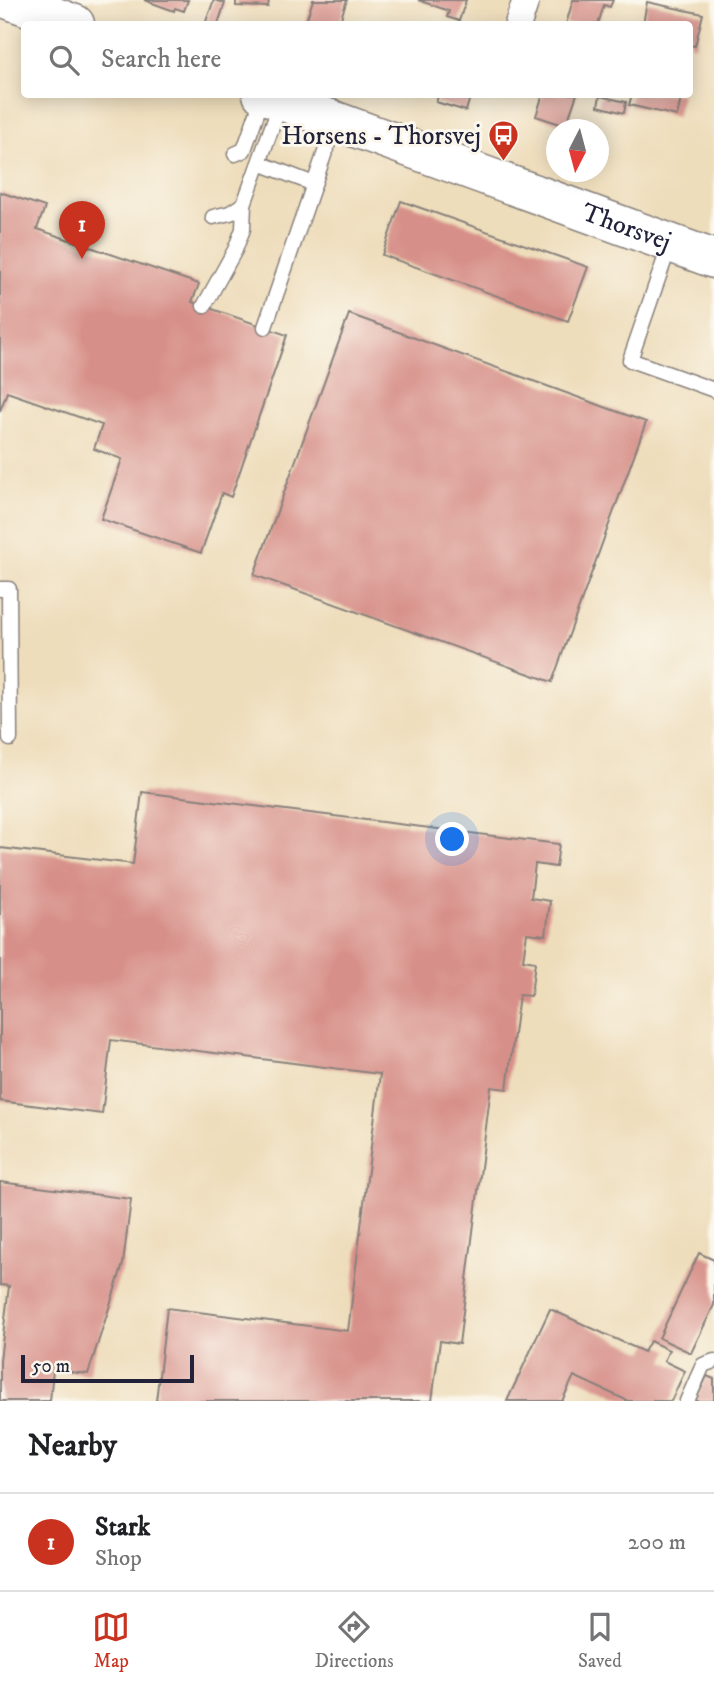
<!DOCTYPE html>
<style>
body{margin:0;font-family:"IM FELL DW Pica",serif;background:#f6f6f6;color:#202124}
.compass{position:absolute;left:546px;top:119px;width:63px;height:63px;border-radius:50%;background:#fff;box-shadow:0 4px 18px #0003;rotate:186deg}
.scale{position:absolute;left:21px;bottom:18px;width:173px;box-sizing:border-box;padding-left:7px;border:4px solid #22223b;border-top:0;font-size:19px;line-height:24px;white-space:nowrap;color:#22223b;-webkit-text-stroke:5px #fbf7ec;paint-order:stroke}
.you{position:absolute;left:453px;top:840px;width:24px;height:24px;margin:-18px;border:5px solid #fff;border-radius:50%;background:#1a73e8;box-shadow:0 0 0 10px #1a73e833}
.badge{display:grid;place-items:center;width:46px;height:46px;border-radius:50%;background:#c8321e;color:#fff;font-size:23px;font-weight:700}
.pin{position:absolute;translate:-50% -58px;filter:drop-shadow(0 2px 4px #0008)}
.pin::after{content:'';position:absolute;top:37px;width:24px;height:21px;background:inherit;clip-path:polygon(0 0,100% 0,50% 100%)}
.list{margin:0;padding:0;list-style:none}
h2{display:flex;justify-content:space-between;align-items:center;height:91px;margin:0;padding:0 28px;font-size:30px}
h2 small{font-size:23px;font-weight:400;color:#757577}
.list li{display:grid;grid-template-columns:46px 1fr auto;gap:21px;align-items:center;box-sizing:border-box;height:98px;padding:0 28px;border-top:2px solid #e0e0e0}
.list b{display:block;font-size:26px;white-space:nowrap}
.list p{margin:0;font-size:23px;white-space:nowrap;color:#757577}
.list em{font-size:23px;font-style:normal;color:#757577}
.icon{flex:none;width:38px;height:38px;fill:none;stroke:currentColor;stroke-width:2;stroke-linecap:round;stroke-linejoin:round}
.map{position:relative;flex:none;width:714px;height:1401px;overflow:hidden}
.search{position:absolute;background:#fff;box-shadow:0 4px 18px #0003;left:21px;right:21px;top:21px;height:77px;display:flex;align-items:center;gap:18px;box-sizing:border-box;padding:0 24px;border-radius:7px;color:#757577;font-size:26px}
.sheet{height:189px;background:#fff}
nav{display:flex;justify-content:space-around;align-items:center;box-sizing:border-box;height:98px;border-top:2px solid #e0e0e0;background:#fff;font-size:19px;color:#757577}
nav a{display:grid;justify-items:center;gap:4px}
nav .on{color:#c8321e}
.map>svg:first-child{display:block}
.building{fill:#d79089}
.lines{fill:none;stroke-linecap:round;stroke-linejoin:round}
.lane-casing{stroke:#88807b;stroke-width:17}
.street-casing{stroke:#88807b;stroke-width:29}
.secondary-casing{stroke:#88807b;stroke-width:41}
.lane{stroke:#fff;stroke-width:14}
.street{stroke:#fff;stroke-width:26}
.secondary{stroke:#fff;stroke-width:38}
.labels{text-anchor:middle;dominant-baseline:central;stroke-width:6;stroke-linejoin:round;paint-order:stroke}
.poi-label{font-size:26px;fill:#22223b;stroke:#fbf7ec;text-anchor:end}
.street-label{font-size:26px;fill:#22223b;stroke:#fbf7ec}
</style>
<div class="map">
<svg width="714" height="1401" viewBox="0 0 714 1401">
<rect width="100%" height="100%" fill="#fbf7ec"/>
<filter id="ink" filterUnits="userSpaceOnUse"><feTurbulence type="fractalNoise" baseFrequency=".0143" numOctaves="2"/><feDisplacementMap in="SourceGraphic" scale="14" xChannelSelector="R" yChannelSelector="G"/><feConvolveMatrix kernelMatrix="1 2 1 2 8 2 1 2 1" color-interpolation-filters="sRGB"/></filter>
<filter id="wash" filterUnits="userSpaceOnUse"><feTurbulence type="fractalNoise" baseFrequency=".00686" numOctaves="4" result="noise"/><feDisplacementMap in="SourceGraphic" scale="28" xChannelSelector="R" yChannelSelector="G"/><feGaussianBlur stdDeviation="1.57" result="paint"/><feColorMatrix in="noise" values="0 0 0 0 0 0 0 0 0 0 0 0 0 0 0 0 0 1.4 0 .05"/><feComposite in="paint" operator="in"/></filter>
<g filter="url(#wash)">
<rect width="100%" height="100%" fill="#edb"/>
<g id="blocks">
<!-- building -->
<path class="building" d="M144 0H188L184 11 175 8 174 11Z
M214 0 225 3 218 24H205Z
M236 0H269L268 7 236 6Z
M313 0H347L339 24H305Z
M418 0H466L459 21 447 17 449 11Z
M573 0H613L610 7 604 5 598 24H566Z
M647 2 703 14 695 46 690 45V24H643Z
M439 94H471L466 111 436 102Z
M543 94H577L566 126 536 116Z
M632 94H682L677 116 629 105Z
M600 96 626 102 624 113 598 106Z
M0 192 45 207 37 229 199 284 192 302 287 335 231 497 222 493 201 553 101 519 122 459 94 449 102 425 7 392 0 411Z
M401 201 588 267 568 321 382 255Z
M349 314 646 422 552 682 254 575Z
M142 792 559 844 556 867 535 864 531 898 550 901 546 935 527 933 523 960 535 962 531 996 519 995 507 1089 491 1087 459 1344 440 1341 432 1401H156L167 1308 348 1331 380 1074 111 1040 102 1114 0 1101V848L133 864Z
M0 1182 131 1199 123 1264 88 1374 53 1370 50 1401H0V1360L9 1286 0 1285Z
M699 1253 714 1260V1305L691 1353 659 1338Z
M550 1309 644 1352 650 1341 669 1350 664 1361 685 1371 671 1401H628L574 1376 562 1401H507Z
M707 1376 714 1379V1401H695Z"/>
</g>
</g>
<g filter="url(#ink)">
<use href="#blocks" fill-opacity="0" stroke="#88807b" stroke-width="2"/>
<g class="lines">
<defs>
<path id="lane" d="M235 154 244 150 263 96
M259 163 314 184
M213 217 230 213 244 204 281 102
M670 244 630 360 714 390
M204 306 235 250 243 229 244 204
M265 327 335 123
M0 589H9L10 739
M687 1401 703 1365 714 1361"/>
<path id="street" d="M518 24 526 0"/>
<g id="secondary">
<path d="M9 0 75 24"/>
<path id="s1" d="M262 94 714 259"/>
</g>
</defs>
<!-- lane casing -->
<use href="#lane" class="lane-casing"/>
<!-- street casing -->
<use href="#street" class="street-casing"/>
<!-- secondary casing -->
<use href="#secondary" class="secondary-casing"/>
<!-- lane -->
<use href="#lane" class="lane"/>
<!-- street -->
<use href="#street" class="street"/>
<!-- secondary -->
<use href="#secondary" class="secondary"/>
</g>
</g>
<!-- icons -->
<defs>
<symbol id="bus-pin" viewBox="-11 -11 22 30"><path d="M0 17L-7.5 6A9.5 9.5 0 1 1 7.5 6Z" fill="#c8321e" stroke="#fbf7ec"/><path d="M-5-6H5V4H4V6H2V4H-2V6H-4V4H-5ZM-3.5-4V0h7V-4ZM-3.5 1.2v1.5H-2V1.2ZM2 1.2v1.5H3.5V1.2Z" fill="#fff"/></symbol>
</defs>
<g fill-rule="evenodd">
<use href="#bus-pin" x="486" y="118" width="35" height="47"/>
</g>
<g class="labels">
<!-- poi labels -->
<g class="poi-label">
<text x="481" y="136">Horsens - Thorsvej</text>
</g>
<!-- street labels -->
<g class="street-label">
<text stroke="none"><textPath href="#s1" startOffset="388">Thorsvej</textPath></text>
</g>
</g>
</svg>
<svg class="compass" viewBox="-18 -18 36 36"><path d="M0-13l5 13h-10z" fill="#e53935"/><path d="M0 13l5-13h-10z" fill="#757577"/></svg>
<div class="scale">50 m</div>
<div class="you"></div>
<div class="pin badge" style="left:82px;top:259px">1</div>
<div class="search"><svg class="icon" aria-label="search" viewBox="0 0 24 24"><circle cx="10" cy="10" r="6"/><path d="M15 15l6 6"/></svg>Search here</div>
</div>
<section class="sheet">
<h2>Nearby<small></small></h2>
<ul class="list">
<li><span class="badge">1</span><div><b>Stark</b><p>Shop</p></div><em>200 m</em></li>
</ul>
</section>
<nav>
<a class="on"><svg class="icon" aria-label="map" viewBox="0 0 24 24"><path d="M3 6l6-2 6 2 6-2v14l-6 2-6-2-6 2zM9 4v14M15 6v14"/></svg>Map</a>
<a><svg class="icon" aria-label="directions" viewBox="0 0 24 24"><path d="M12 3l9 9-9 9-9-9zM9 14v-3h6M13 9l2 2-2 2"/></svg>Directions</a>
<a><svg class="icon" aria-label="saved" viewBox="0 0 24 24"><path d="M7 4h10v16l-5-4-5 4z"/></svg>Saved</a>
</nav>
